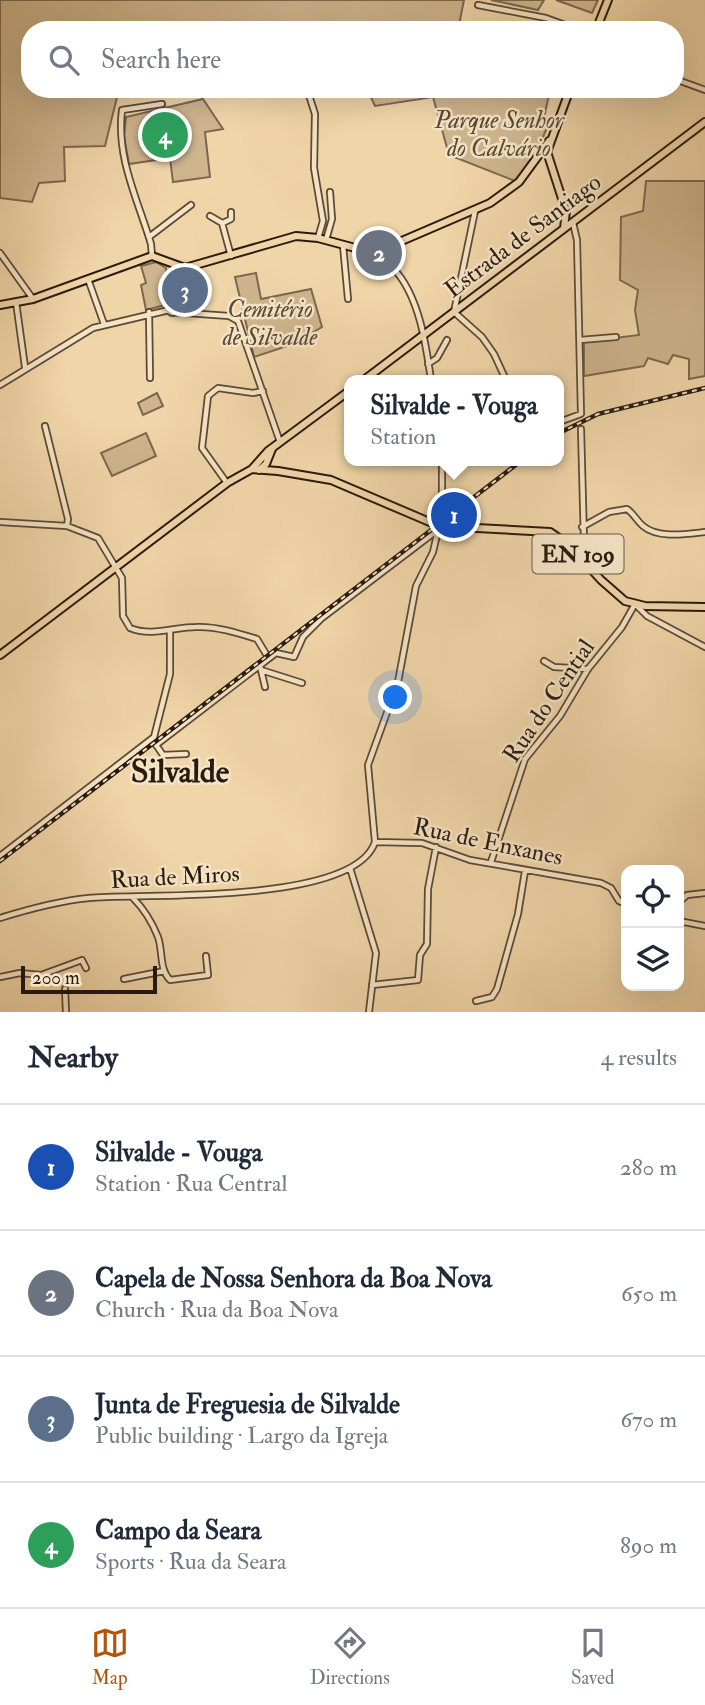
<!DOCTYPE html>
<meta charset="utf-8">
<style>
body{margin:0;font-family:"IM FELL Double Pica",serif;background:#f6f6f7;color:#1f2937}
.controls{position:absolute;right:21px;bottom:21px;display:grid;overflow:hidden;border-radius:14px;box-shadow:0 7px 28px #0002}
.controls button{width:63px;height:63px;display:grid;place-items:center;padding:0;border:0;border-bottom:2px solid #e0e1e3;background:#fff;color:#1f2937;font:35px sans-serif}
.scale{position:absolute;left:21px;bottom:18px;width:136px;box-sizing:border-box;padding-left:7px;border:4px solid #2a1b10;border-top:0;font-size:19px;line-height:24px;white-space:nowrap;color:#2a1b10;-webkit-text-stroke:5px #f5e4c6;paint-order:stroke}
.you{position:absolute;left:396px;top:698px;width:24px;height:24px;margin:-18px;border:5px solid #fff;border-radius:50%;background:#1a73e8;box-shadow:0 0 0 10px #1a73e833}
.badge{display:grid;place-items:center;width:46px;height:46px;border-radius:50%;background:#b45309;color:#fff;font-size:23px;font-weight:700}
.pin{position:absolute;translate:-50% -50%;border:4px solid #fff;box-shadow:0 2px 7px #0006}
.popup{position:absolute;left:344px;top:375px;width:220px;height:91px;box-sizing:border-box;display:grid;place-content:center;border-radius:14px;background:#fff;filter:drop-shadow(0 2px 5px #0005);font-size:23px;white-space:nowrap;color:#747a83}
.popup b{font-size:26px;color:#1f2937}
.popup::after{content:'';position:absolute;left:50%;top:100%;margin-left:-14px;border:14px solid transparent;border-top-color:#fff}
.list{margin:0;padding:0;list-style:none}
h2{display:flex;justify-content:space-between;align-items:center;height:91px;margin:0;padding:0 28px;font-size:30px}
h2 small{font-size:23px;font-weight:400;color:#747a83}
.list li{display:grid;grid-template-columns:46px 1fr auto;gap:21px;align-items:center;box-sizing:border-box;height:126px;padding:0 28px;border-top:2px solid #e0e1e3}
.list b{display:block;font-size:26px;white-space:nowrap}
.list p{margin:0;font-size:23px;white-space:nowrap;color:#747a83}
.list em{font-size:23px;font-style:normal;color:#747a83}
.icon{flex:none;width:38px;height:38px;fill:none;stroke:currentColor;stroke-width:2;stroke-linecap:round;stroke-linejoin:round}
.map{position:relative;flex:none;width:705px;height:1012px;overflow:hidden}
.search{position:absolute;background:#fff;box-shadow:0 7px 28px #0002;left:21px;right:21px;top:21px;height:77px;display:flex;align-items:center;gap:18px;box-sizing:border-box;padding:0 24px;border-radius:28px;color:#747a83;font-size:26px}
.sheet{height:595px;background:#fff}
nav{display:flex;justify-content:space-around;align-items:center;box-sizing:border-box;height:98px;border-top:2px solid #e0e1e3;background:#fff;font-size:19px;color:#747a83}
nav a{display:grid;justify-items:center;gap:4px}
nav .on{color:#b45309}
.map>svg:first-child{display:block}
.green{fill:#ceb58e;stroke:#7c684f;stroke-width:2}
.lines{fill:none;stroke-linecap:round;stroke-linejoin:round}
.minor-casing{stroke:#5c4a36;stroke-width:8}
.major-casing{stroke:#2a1b10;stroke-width:10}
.minor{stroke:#f5e4c6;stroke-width:4.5}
.major{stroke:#f0d5a8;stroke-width:6}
.rail-casing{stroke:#2a1b10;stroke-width:4.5}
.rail{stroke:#f5e4c6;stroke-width:2;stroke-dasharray:5;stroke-linecap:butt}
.labels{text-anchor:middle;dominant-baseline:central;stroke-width:5;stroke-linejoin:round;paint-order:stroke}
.shield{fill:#f5e4c6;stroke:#675747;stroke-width:2}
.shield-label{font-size:23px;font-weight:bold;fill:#2a1b10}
.park-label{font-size:24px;font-style:italic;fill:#5b4936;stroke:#f5e4c6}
.street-label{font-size:24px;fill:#2a1b10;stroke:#f5e4c6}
.district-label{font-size:32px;font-weight:bold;fill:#2a1b10;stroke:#f5e4c6}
</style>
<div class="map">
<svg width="705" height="1012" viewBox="0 0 705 1012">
<rect width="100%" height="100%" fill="#f0d5a8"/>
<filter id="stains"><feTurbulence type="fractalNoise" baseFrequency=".00286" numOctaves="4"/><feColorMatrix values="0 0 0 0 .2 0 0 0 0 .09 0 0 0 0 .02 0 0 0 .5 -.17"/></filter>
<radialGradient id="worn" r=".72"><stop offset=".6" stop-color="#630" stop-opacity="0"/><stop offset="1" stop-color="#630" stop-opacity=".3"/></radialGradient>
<!-- green -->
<path class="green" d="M0 0H464L458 30H30V89H119L105 146 64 147 65 181 39 183 32 202 0 198Z
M491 0H544L538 10Z
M556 0H598L592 13Z
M367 89H444L443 96 549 95 542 126 547 128 533 159 515 181 449 155 433 97 375 106Z
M203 99 223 129 205 132 210 177 173 182 170 158 129 164 124 137 126 117Z
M646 181H705V376L689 379V359L673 355 668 364 648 358 644 366 584 376V342L639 335 635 310 638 290 620 280 621 217 643 211Z
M156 262 166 268 169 304 146 310 141 285 146 283 141 266Z
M256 273 261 299 311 289 322 327 293 344 254 357 235 277Z
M157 393 163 406 143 415 138 403Z
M146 433 156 456 112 476 101 453Z"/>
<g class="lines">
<defs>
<path id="minor" d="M478 5 546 18 579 30
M675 79 705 90
M307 89 315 114 314 168 323 221 318 238
M475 211 454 312 482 337 494 354 506 380
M210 216 222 223 231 256
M223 223 231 219V212
M149 237 191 205
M326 240 332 219 330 192
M343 245 348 299
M366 249C374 257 385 260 393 268 419 295 426 344 431 380
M0 253 33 299
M152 256 151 244C138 200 116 158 122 110L162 104
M386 261 390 246
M88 279 104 324
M16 302 25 367
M174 305 175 267
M169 309a4 4 0 1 1 8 0a4 4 0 1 1-8 0Z
M149 312 150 378
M173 312 229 316 238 321 280 442
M580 340 616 337
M428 364 437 358 447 340
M0 385 93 328 169 310
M559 422 581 414 577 240 573 223
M45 426 68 519 67 526
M227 483 202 448 208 396 218 388 253 393 263 391
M0 522 67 526 98 538 122 578 123 616 130 628C151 637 175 627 196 627 216 626 238 633 257 639L266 654
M433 523 442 512V461
M582 527 609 512 627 509C634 514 637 521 643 526 658 539 687 534 705 532
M584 541 587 564
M569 545 584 541 581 429
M544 661 554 667 588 669
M260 666 261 670 302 683
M261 670 265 687
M186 754 163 755 156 745 276 653 294 657 303 637 322 618 435 532
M375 842 422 843 470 860 601 883 611 888 619 901 626 904
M0 856 154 737 170 674V630
M491 862 525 759 560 716 588 669 622 627 635 604 647 616 705 647
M350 868 376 953 369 1012
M133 898C144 909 152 922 158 937 163 951 159 969 170 980L208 975 206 956
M679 902 687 895 705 893
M0 918C29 909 59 901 89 898 145 893 354 905 375 842L368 765 398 682 416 586 433 552 439 526
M679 921 705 926
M0 977 20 973 41 975 82 960 86 968
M124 979 164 971
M372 985 418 980 420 955 427 944 428 889 436 847
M65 989 66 1012
M476 1001 492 997 497 989 518 914 525 871"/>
<path id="major" d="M596 30 608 0
M564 228 566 211 547 152 570 89
M0 305 33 299 152 256 185 268 296 236 318 238 359 249 390 246 490 203 519 182 549 141
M364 380 705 122
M252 469 268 451 349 391
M259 470 266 464 272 449
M0 655 227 483 252 469 278 471 331 480 439 526 550 532 569 545 601 580 625 601 645 606 705 607"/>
</defs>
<!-- minor casing -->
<use href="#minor" class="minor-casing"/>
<!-- major casing -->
<use href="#major" class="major-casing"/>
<!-- minor -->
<use href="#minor" class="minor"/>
<!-- major -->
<use href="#major" class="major"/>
<defs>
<path id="rail" d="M559 433 598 414 705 388
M0 861 521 461"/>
</defs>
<!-- rail casing -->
<use href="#rail" class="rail-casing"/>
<!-- rail -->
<use href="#rail" class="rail"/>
</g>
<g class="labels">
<!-- shield labels -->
<rect class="shield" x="532.5" y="534.5" width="91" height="39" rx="5"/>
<g class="shield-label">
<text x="578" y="554">EN 109</text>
</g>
<!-- park labels -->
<g class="park-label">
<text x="499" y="120">Parque Senhor<tspan x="499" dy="28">do Calvário</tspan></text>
<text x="270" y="309">Cemitério<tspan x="270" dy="28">de Silvalde</tspan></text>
</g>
<!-- street labels -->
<g class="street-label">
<text transform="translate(523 236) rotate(-37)">Estrada de Santiago</text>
<text transform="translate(549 701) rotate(-56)">Rua do Cential</text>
<text transform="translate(488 842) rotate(12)">Rua de Enxanes</text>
<text transform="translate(175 877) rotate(-3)">Rua de Miros</text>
</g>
<!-- district labels -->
<g class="district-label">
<text x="180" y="772">Silvalde</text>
</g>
</g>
<rect width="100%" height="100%" filter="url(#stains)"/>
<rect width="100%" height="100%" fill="url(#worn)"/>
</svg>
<div class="controls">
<button><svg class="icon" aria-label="locate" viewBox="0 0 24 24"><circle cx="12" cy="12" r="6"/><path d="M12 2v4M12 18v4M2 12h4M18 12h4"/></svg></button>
<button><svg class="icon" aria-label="layers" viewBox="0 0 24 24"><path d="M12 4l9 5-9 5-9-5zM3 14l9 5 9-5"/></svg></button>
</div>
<div class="scale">200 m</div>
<div class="you"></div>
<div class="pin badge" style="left:454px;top:515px;background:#1a4fb4">1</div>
<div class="popup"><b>Silvalde - Vouga</b>Station</div>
<div class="pin badge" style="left:379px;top:253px;background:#6b7280">2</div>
<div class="pin badge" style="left:185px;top:290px;background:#5c6f8a">3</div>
<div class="pin badge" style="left:165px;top:135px;background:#2e9e5b">4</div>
<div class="search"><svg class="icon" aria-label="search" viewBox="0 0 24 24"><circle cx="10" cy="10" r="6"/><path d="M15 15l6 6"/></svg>Search here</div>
</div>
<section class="sheet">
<h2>Nearby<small>4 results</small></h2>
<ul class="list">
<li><span class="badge" style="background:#1a4fb4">1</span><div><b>Silvalde - Vouga</b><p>Station · Rua Central</p></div><em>280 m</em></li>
<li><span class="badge" style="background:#6b7280">2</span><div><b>Capela de Nossa Senhora da Boa Nova</b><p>Church · Rua da Boa Nova</p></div><em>650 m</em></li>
<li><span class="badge" style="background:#5c6f8a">3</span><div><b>Junta de Freguesia de Silvalde</b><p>Public building · Largo da Igreja</p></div><em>670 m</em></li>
<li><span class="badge" style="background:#2e9e5b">4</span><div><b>Campo da Seara</b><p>Sports · Rua da Seara</p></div><em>890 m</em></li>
</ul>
</section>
<nav>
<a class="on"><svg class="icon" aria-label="map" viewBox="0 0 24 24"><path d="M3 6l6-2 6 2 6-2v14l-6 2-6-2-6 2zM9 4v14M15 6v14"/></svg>Map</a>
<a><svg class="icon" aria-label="directions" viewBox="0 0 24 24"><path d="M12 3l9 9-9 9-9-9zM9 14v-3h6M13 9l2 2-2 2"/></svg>Directions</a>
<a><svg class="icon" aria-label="saved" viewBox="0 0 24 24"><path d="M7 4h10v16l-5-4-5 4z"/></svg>Saved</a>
</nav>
